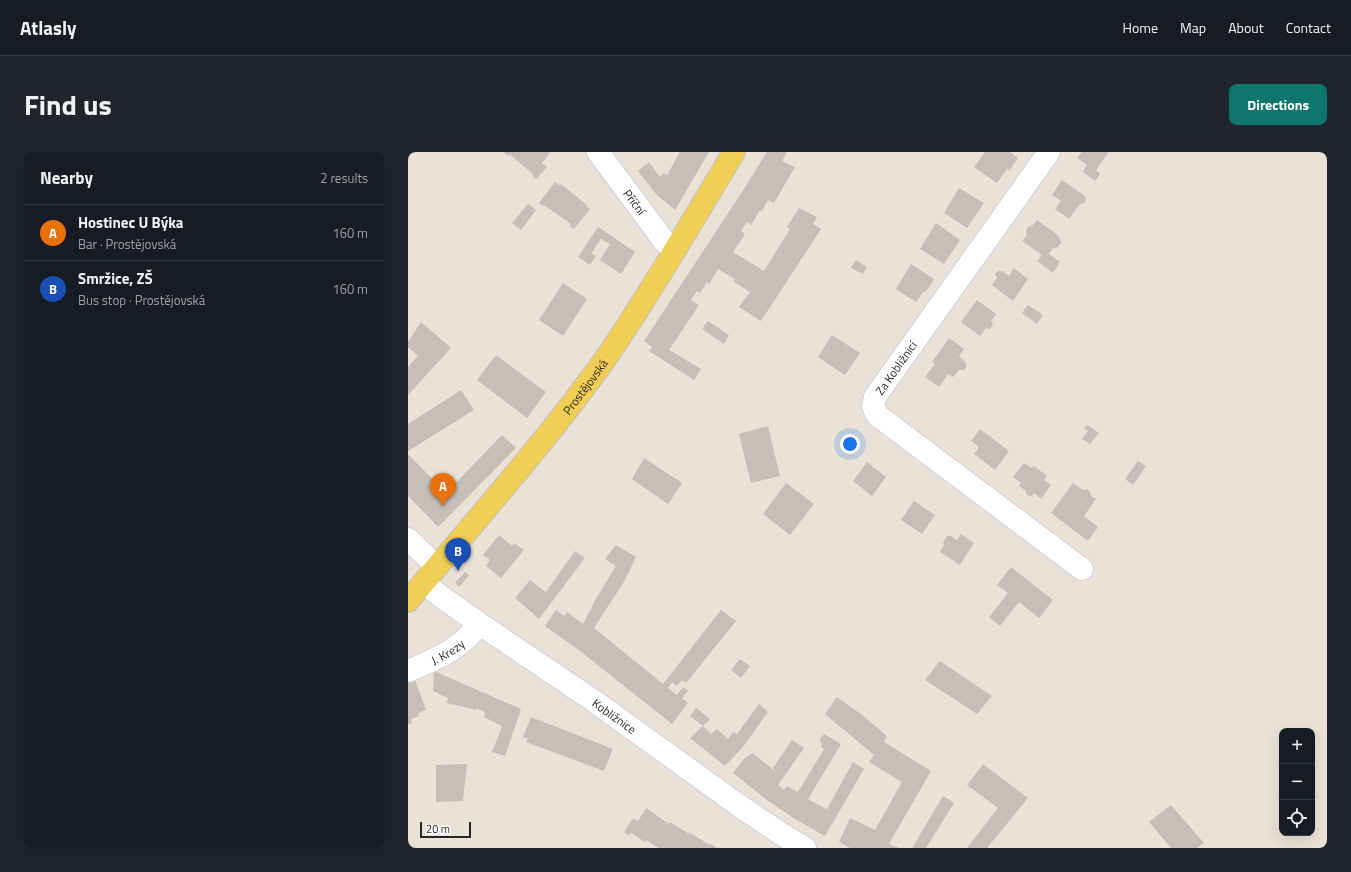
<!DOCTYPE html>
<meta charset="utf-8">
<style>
body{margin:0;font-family:"Titillium Web",sans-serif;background:#20242c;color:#f1f3f6}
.controls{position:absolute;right:12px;bottom:12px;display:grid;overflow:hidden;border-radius:8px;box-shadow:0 4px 16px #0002}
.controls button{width:36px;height:36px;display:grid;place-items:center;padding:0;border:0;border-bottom:1px solid #363941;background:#171b24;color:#f1f3f6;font:20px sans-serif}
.scale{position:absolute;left:12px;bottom:10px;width:51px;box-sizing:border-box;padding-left:4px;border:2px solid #262626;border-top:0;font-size:11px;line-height:14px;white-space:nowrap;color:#262626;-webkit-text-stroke:3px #fff;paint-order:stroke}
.you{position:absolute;left:442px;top:292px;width:14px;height:14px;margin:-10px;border:3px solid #fff;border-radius:50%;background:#1a73e8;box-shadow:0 0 0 6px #1a73e833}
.badge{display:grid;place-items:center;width:26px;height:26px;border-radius:50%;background:#0f766e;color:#fff;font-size:13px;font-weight:700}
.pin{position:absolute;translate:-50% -33px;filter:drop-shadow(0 1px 2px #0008)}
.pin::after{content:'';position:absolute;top:21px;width:14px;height:12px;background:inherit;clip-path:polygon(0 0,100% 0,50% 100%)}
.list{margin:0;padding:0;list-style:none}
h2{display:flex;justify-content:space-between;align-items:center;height:52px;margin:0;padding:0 16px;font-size:17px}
h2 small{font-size:13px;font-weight:400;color:#9ea1a6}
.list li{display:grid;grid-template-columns:26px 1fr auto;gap:12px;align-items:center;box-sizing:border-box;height:56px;padding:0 16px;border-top:1px solid #363941}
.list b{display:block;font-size:15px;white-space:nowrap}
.list p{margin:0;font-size:13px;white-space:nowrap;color:#9ea1a6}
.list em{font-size:13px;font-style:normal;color:#9ea1a6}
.icon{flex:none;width:22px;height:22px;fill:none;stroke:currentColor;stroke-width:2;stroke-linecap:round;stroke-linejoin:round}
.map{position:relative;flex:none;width:919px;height:696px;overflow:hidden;border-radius:8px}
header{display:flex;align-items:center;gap:24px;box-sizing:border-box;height:56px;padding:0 20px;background:#171b24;border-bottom:1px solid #363941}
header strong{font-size:19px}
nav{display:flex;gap:22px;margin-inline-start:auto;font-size:14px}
.intro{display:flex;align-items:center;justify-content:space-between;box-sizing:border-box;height:96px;padding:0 24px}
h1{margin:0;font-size:28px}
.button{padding:10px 18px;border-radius:8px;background:#0f766e;color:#fff;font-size:14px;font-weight:700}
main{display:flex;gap:24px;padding:0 24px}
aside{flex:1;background:#171b24;border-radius:8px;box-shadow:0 4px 16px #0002}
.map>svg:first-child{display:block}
.building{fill:#c5bfb7}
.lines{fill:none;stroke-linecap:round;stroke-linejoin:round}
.minor-casing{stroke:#cdd0e0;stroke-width:24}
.major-casing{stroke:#c2c2c2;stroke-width:24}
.minor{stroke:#fff;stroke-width:22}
.major{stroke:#f1ce55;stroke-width:22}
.labels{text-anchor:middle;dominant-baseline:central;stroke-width:4;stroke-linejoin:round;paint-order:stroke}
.street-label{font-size:12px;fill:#262626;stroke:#fff}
</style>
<header>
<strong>Atlasly</strong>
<nav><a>Home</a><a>Map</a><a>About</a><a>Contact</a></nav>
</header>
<div class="intro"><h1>Find us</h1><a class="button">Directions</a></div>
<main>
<aside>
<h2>Nearby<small>2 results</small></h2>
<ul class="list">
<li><span class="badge" style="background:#e8710a">A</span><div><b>Hostinec U Býka</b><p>Bar · Prostějovská</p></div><em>160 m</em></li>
<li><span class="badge" style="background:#1a4fb4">B</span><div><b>Smržice, ZŠ</b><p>Bus stop · Prostějovská</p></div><em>160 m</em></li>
</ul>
</aside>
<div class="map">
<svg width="919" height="696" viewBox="0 0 919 696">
<rect width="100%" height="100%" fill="#eae2d7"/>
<!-- building -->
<path class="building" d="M95 0H140L142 1 134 11 139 15 128 27 124 23 125 22 101 2 100 4Z
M272 0H301L267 58 248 42 230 19 241 10 252 25 256 21 259 23Z
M359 0H379L374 9 387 15 366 51 360 48 354 59 352 58 343 73 339 70 333 79 337 82 325 100 356 119 382 77 379 75 391 56 409 65 405 72 413 77 353 169 331 155 342 140 326 130 327 127 310 117 301 132 299 130 292 141 289 139 283 148 291 153 261 198 293 217 286 228 241 199 244 195 236 189 332 43Z
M577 0H602L610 6 601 19 599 17 589 31 566 15Z
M674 0H701L688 18 692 22 687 29 675 20 679 13 669 6Z
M654 28 677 44 678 48 676 51 672 52 661 67 647 57 653 49 644 43Z
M147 30 152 34 153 32 179 53 178 54 182 57 166 77 161 74 163 72 137 54 136 55 131 51Z
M551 36 576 51 559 76 536 61Z
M120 52 128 58 113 78 104 71Z
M629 68 651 84 650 85 652 86 653 91 650 95 645 96 641 102 652 110 645 121 629 109 634 103 614 89 619 83 618 79 620 75 624 74Z
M528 71 552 88 536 112 512 97Z
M190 75 227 100 213 122 192 108 202 92 193 87 183 102 188 104 182 113 170 105Z
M448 108 459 115 455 122 443 116Z
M503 112 526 127 518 140 516 139 508 150 488 137Z
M606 116 620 127 605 149 584 133 589 126 587 122 590 119H594L601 124Z
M155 131 179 147 155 184 131 168Z
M569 148 588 162 583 169 585 173 582 177 578 176 572 184 553 170Z
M620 153 635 163 629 172 614 161Z
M300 169 321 183 316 192 294 177Z
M13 170 43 196 0 243V215L10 204 0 195V190Z
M424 183 452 201 437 223 410 205Z
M541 186 556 197 551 204 556 208 559 214 556 218H551L545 225 540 222 531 235 517 225 527 212 524 210Z
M88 203 138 240 119 266 69 228Z
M53 238 66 258 0 299V272Z
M679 273 691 281 682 292 674 287 680 279 676 276Z
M360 274 372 324 343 331 331 282Z
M572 277 601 299 587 318 566 302 570 297V294L563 289Z
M94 283 108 296 30 375 0 344V302L47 350 39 340Z
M236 306 274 331 260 352 224 327Z
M730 309 738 314 725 333 717 327Z
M459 310 478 325 464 344 445 329Z
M616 311 624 316 626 314 639 324 636 328 643 333 633 347 626 341 624 344H621L618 342V339L611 334 613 331 605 325Z
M378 331 406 352 382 383 355 362Z
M665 331 675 338 679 337 682 340 683 344 688 347 676 364 690 375 680 389 643 361Z
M506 349 527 363 514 382 493 368Z
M553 382 566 391 552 413 532 400 536 393 535 391 539 384H543L549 388Z
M91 383 104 394 106 391 116 398 93 426 78 414 82 408 75 403Z
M208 393 228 405 217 428 186 476 255 532 313 458 328 469 278 531 274 528 269 534 264 530 260 536 269 543 275 535 280 539 274 546 280 551 264 572 172 499 137 474 148 458 156 464 159 460 175 472 184 455 186 450 208 414 197 407Z
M167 399 177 406 131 467 107 446 122 428 138 440Z
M603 415 645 448 631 466 611 450 592 474 581 465 600 441 589 433Z
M57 420 61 423 51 435 47 431Z
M332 507 342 514 333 526 323 518Z
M532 509 584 544 569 562 517 528Z
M26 519 113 557 97 604 84 600 94 574 76 565 77 560 68 556V558L39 551 40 546 25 539Z
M6 525 18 558 10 561 11 564 3 567 4 571 0 572V528Z
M429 545 453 562 479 584 476 590 523 619 481 692 491 696H442L431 690 442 666 467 678 494 630 461 610 466 603 417 562Z
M351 552 360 560 335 595 317 614 282 586 295 574 282 564 288 556 302 567 295 574 303 582 309 577 320 587 325 580 329 582Z
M123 565 205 597 196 619 118 590 120 587 115 585Z
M416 582 433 592 400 647 425 661 419 657 445 610 456 617 417 684 387 667 359 648 325 621 337 606 345 601 369 621 365 616 384 588 396 596 370 633 376 638 379 634 390 640 416 597 414 596 412 587Z
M59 612 55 649 28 650V613Z
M575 612 620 646 579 696H559L590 656 559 633Z
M535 644 546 651 518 696H504Z
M763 653 796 691 789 696H763L741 670Z
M238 656 261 672 262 670 281 682 282 681 302 693 303 692 309 696H251L238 688 237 690 223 681 221 684 216 680 225 666 230 669Z"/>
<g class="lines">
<defs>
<g id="minor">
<path id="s1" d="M190 0 256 89 266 99"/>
<path d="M641 0 467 245 465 254 469 263 674 417"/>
<path d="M0 387 29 415"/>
<path id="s2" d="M16 430 31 443 72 472 186 549 333 655 375 683 397 696"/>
<path id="s3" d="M0 519C32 505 49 499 72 472"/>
</g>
<g id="major">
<path id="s4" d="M0 449C68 368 139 289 200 203 245 137 285 68 326 0"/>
</g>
</defs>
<!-- minor casing -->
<use href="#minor" class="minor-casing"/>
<!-- major casing -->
<use href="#major" class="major-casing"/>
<!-- minor -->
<use href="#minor" class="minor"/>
<!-- major -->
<use href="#major" class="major"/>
</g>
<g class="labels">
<!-- street labels -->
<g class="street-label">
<text stroke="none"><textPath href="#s1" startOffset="62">Příční</textPath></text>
<text transform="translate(488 216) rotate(-55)">Za Kobližnicí</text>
<text stroke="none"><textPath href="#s4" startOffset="278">Prostějovská</textPath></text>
<text stroke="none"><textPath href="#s3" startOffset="44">J. Krezy</textPath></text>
<text stroke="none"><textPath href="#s2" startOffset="233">Kobližnice</textPath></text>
</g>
</g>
</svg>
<div class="controls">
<button>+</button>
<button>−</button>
<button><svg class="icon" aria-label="locate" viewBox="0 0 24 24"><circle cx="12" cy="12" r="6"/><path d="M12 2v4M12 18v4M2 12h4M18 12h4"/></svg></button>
</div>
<div class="scale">20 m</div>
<div class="you"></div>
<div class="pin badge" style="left:35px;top:354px;background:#e8710a">A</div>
<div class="pin badge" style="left:50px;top:419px;background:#1a4fb4">B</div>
</div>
</main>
